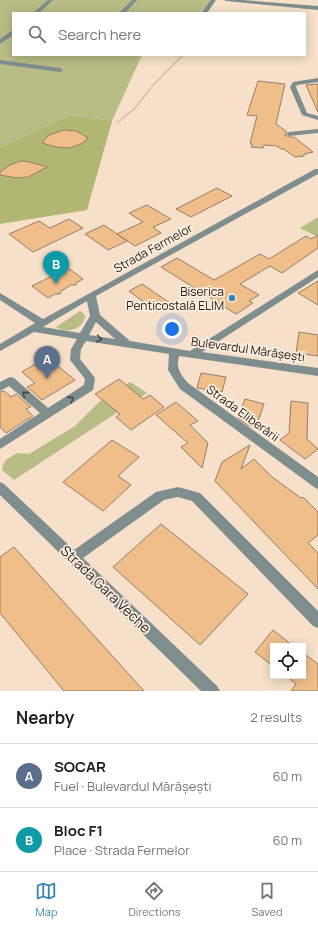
<!DOCTYPE html>
<meta charset="utf-8">
<style>
body{margin:0;font-family:Manrope,sans-serif;background:#f6f6f6;color:#222}
.controls{position:absolute;right:12px;bottom:12px;display:grid;overflow:hidden;border-radius:0px;box-shadow:0 2px 10px #0003}
.controls button{width:36px;height:36px;display:grid;place-items:center;padding:0;border:0;border-bottom:1px solid #e0e0e0;background:#fff;color:#222;font:20px sans-serif}
.you{position:absolute;left:172px;top:329px;width:14px;height:14px;margin:-10px;border:3px solid #fff;border-radius:50%;background:#1a73e8;box-shadow:0 0 0 6px #1a73e833}
.badge{display:grid;place-items:center;width:26px;height:26px;border-radius:50%;background:#3984b7;color:#fff;font-size:13px;font-weight:700}
.pin{position:absolute;translate:-50% -33px;filter:drop-shadow(0 1px 2px #0008)}
.pin::after{content:'';position:absolute;top:21px;width:14px;height:12px;background:inherit;clip-path:polygon(0 0,100% 0,50% 100%)}
.list{margin:0;padding:0;list-style:none}
h2{display:flex;justify-content:space-between;align-items:center;height:52px;margin:0;padding:0 16px;font-size:17px}
h2 small{font-size:13px;font-weight:400;color:#767676}
.list li{display:grid;grid-template-columns:26px 1fr auto;gap:12px;align-items:center;box-sizing:border-box;height:64px;padding:0 16px;border-top:1px solid #e0e0e0}
.list b{display:block;font-size:15px;white-space:nowrap}
.list p{margin:0;font-size:13px;white-space:nowrap;color:#767676}
.list em{font-size:13px;font-style:normal;color:#767676}
.icon{flex:none;width:22px;height:22px;fill:none;stroke:currentColor;stroke-width:2;stroke-linecap:round;stroke-linejoin:round}
.map{position:relative;flex:none;width:318px;height:691px;overflow:hidden}
.search{position:absolute;background:#fff;box-shadow:0 2px 10px #0003;left:12px;right:12px;top:12px;height:44px;display:flex;align-items:center;gap:10px;box-sizing:border-box;padding:0 14px;border-radius:0px;color:#767676;font-size:15px}
.sheet{height:180px;background:#fff}
nav{display:flex;justify-content:space-around;align-items:center;box-sizing:border-box;height:56px;border-top:1px solid #e0e0e0;background:#fff;font-size:11px;color:#767676}
nav a{display:grid;justify-items:center;gap:2px}
nav .on{color:#3984b7}
.map>svg:first-child{display:block}
.green{fill:#b8bc85}
.forest{fill:#b1b672}
.building{fill:#f0be89;stroke:#937e69}
.lines{fill:none;stroke-linecap:round;stroke-linejoin:round}
.path{stroke:#b09e8c;stroke-width:1.5;stroke-dasharray:1 1;stroke-linecap:butt}
.minor{fill:#7e8d8d;fill-rule:evenodd}
.oneway{stroke:#484944}
.poi-dot{fill:#3984b7;stroke:#fdefe1;stroke-width:1.5}
.labels{text-anchor:middle;dominant-baseline:central;stroke-width:3.5;stroke-linejoin:round;paint-order:stroke}
.street-label{font-size:12px;fill:#241b13;stroke:#fdefe1}
.poi-label{font-size:12px;fill:#241b13;stroke:#fdefe1;text-anchor:end}
.near-street-label{font-size:14px;fill:#241b13;stroke:#fdefe1}
</style>
<div class="map">
<svg width="318" height="691" viewBox="0 0 318 691">
<rect width="100%" height="100%" fill="#f7e0c9"/>
<!-- green -->
<path class="green" d="M0 0H213L199 13H13V55H143L141 57 112 121 71 115 0 147Z
M318 217V237L300 228Z
M80 311 85 315C85 329 67 334 56 327Z
M130 382 147 393 14 480 2 470 3 465 6 460 17 453 29 454 75 426 99 402Z"/>
<!-- forest -->
<path class="forest" d="M71 115 112 121 87 210 0 224V147Z"/>
<!-- building -->
<path class="building" d="M258 81 285 84 276 124 287 132 285 134V135L289 137H294L313 152 304 154V156L295 157 284 149H281L277 146 264 145 263 148 251 147 252 144 250 143 257 116 247 115Z
M318 84V112L306 85Z
M64 130 76 131 88 138 81 144 69 148 56 147 42 143 49 135Z
M20 161 30 162 47 167 28 177 17 178 0 175V172L10 165Z
M217 188 232 196 191 217 176 209Z
M147 205 171 219 153 227 161 233 135 246 117 234 143 222 129 213Z
M69 219 83 228 33 252 9 234 39 221 50 228Z
M104 225 127 241 108 250 85 234Z
M318 235V248L282 273 270 266 240 284 259 295 249 301 253 303 236 314 161 267 177 258 214 280 260 254 269 259 306 236 311 239Z
M68 268 83 279 76 283V285H71L61 291 60 294H55L48 298 32 286Z
M318 281V305L298 293Z
M142 284 170 303 156 311 129 291Z
M299 332 318 335V356L296 353Z
M47 357 75 380 42 400 27 387 35 383 22 372Z
M201 373 226 377 222 392 197 388Z
M119 379 143 399 150 395 164 407 131 430 116 417 120 414 95 394Z
M4 391 11 397 16 394 31 407 26 409 33 416 6 433 0 427V392Z
M245 399 264 404 256 427 248 425 238 418Z
M291 401 308 403 307 439 318 449 305 459 280 440 289 433Z
M176 402 198 421 190 425 208 443 202 468 181 447 188 443 156 415Z
M112 440 139 457 118 476 131 485 103 511 63 482Z
M250 445 241 469 254 459 272 477 301 498 303 497 318 512V535L308 543 318 553V589L215 481 222 462Z
M161 524 248 594 200 645 113 567Z
M14 547 144 691H64L0 613V557Z
M273 630 293 646H273V666L255 652Z
M303 653 318 664V691H291L296 684 286 676H303Z"/>
<g class="lines">
<!-- path -->
<path class="path" d="M117 123 135 108 153 85 183 55"/>
<!-- minor -->
<path class="minor" d="M48 0H53L39 13H33Z
M132 0H137L125 13H119Z
M211 0H216L207 13H201Z
M224 0H243L318 6V10L226 1Z
M13 30V35L0 44V39Z
M0 60 60 68 63 70 60 72 0 64Z
M318 78V82L297 85 296 87 307 113 318 116V120L302 115 290 87 293 82Z
M318 129V133L289 136 286 134 289 132Z
M315 169H318V174L96 296 100 315 130 341 190 351 318 270V277L202 352 318 368V376L179 356C176 368 180 374 188 383L318 477V489L314 487 180 389 168 370 169 354 86 341 81 349 80 359 95 378 93 390 0 449V439L40 413 9 386 0 391V382L10 377 14 378 48 408 84 385 85 379 70 360 71 349 77 339 34 332 0 351V344L35 323 0 300V293L43 319ZM87 301 90 316 80 333 43 327ZM96 322 115 339 89 335Z
M0 482 4 484 74 550 156 492 178 487 200 493 318 611V628L313 626 192 501 178 497 164 500 83 558 217 686 220 691H201L0 495Z"/>
</g>
<!-- one-way arrows -->
<defs><path id="oneway-chevron" d="M-2-3.5L2.5 0L-2 3.5" fill="none" stroke-width="1.6" stroke-linecap="round" stroke-linejoin="round"/></defs>
<g class="oneway">
<use href="#oneway-chevron" transform="translate(99 339) rotate(9)"/>
<use href="#oneway-chevron" transform="translate(25 394) rotate(-140)"/>
<use href="#oneway-chevron" transform="translate(71 399) rotate(-33)"/>
</g>
<!-- markers -->
<circle class="poi-dot" cx="232" cy="298" r="4"/>
<g class="labels">
<!-- street labels -->
<g class="street-label">
<text transform="translate(153 248) rotate(-29)">Strada Fermelor</text>
<text transform="translate(248 349) rotate(8)">Bulevardul Mărășești</text>
<text transform="translate(243 413) rotate(36)">Strada Eliberării</text>
</g>
<!-- poi labels -->
<g class="poi-label">
<text x="224" y="291">Biserica<tspan x="224" dy="14">Penticostală ELIM</tspan></text>
</g>
<!-- near-street labels -->
<g class="near-street-label">
<text transform="translate(106 589) rotate(44)">Strada Gara Veche</text>
</g>
</g>
</svg>
<div class="controls">
<button><svg class="icon" aria-label="locate" viewBox="0 0 24 24"><circle cx="12" cy="12" r="6"/><path d="M12 2v4M12 18v4M2 12h4M18 12h4"/></svg></button>
</div>
<div class="you"></div>
<div class="pin badge" style="left:47px;top:379px;background:#5c6f8a">A</div>
<div class="pin badge" style="left:56px;top:284px;background:#0f9aa8">B</div>
<div class="search"><svg class="icon" aria-label="search" viewBox="0 0 24 24"><circle cx="10" cy="10" r="6"/><path d="M15 15l6 6"/></svg>Search here</div>
</div>
<section class="sheet">
<h2>Nearby<small>2 results</small></h2>
<ul class="list">
<li><span class="badge" style="background:#5c6f8a">A</span><div><b>SOCAR</b><p>Fuel · Bulevardul Mărășești</p></div><em>60 m</em></li>
<li><span class="badge" style="background:#0f9aa8">B</span><div><b>Bloc F1</b><p>Place · Strada Fermelor</p></div><em>60 m</em></li>
</ul>
</section>
<nav>
<a class="on"><svg class="icon" aria-label="map" viewBox="0 0 24 24"><path d="M3 6l6-2 6 2 6-2v14l-6 2-6-2-6 2zM9 4v14M15 6v14"/></svg>Map</a>
<a><svg class="icon" aria-label="directions" viewBox="0 0 24 24"><path d="M12 3l9 9-9 9-9-9zM9 14v-3h6M13 9l2 2-2 2"/></svg>Directions</a>
<a><svg class="icon" aria-label="saved" viewBox="0 0 24 24"><path d="M7 4h10v16l-5-4-5 4z"/></svg>Saved</a>
</nav>
